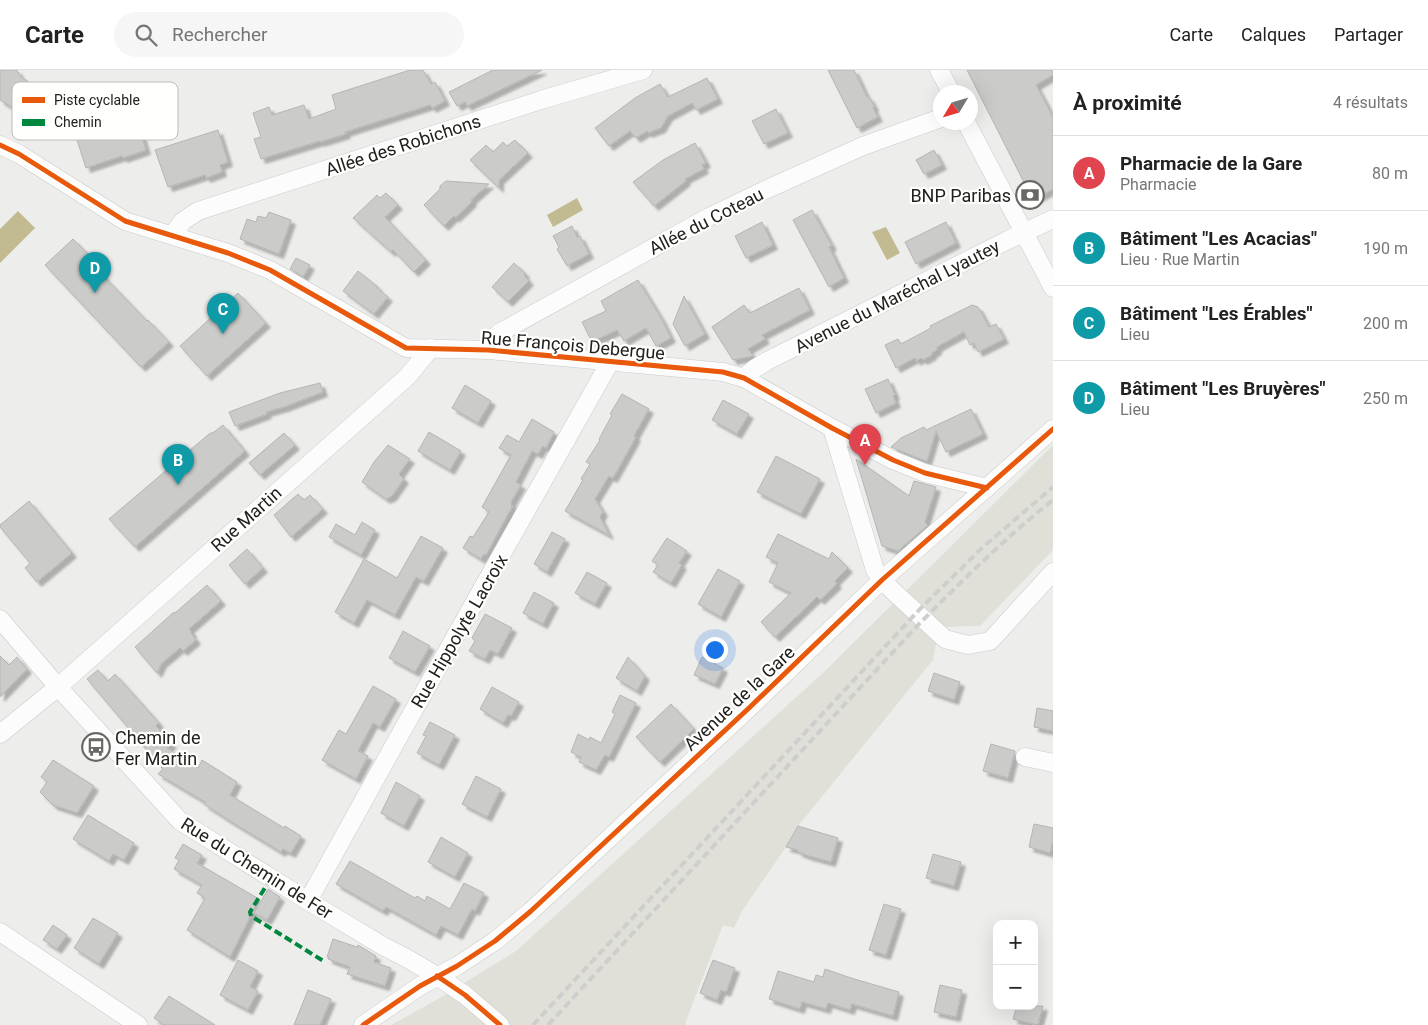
<!DOCTYPE html>
<html lang="fr">
<meta charset="utf-8">
<style>
body{margin:0;font-family:Roboto,sans-serif;background:#f6f6f6;color:#222}
.controls{position:absolute;right:15px;bottom:15px;display:grid;overflow:hidden;border-radius:10px;box-shadow:0 5px 20px #0002}
.controls button{width:45px;height:45px;display:grid;place-items:center;padding:0;border:0;border-bottom:1px solid #e0e0e0;background:#fff;color:#222;font:25px sans-serif}
.compass{position:absolute;left:933px;top:15px;width:45px;height:45px;border-radius:50%;background:#fff;box-shadow:0 5px 20px #0002;rotate:232deg}
.you{position:absolute;left:714px;top:579px;width:18px;height:18px;margin:-12px;border:4px solid #fff;border-radius:50%;background:#1a73e8;box-shadow:0 0 0 8px #1a73e833}
.badge{display:grid;place-items:center;width:32px;height:32px;border-radius:50%;background:#686867;color:#fff;font-size:16px;font-weight:700}
.pin{position:absolute;translate:-50% -41px;filter:drop-shadow(0 1px 2px #0008)}
.pin::after{content:'';position:absolute;top:26px;width:18px;height:15px;background:inherit;clip-path:polygon(0 0,100% 0,50% 100%)}
.list{margin:0;padding:0;list-style:none}
h2{display:flex;justify-content:space-between;align-items:center;height:65px;margin:0;padding:0 20px;font-size:21px}
h2 small{font-size:16px;font-weight:400;color:#767676}
.list li{display:grid;grid-template-columns:32px 1fr auto;gap:15px;align-items:center;box-sizing:border-box;height:75px;padding:0 20px;border-top:1px solid #e0e0e0}
.list b{display:block;font-size:19px;white-space:nowrap}
.list p{margin:0;font-size:16px;white-space:nowrap;color:#767676}
.list em{font-size:16px;font-style:normal;color:#767676}
.icon{flex:none;width:28px;height:28px;fill:none;stroke:currentColor;stroke-width:2;stroke-linecap:round;stroke-linejoin:round}
.map{position:relative;flex:none;width:1053px;height:955px;overflow:hidden}
header{display:flex;align-items:center;gap:30px;box-sizing:border-box;height:70px;padding:0 25px;background:#fff;border-bottom:1px solid #e0e0e0}
header strong{font-size:24px}
nav{display:flex;gap:28px;margin-inline-start:auto;font-size:18px}
.search{width:350px;height:45px;background:#f6f6f6;display:flex;align-items:center;gap:12px;box-sizing:border-box;padding:0 18px;border-radius:28px;color:#767676;font-size:19px}
main{display:flex}
aside{flex:1;background:#fff}
.map>svg:first-child{display:block}
.built{fill:#e0e0d9}
.water{fill:#c2bb92}
.building{fill:#cbcbca;stroke:#b5b5b4;filter:url(#shadow)}
.lines{fill:none;stroke-linecap:round;stroke-linejoin:round}
.street-casing{stroke:#cacac9;stroke-width:19}
.street{stroke:#fcfcfc;stroke-width:18}
.rail{stroke:#cececd;stroke-width:4;stroke-dasharray:8 4;stroke-linecap:butt}
.quiet{stroke:#00873e;stroke-width:4;stroke-dasharray:8 4;stroke-linecap:butt}
.cycleway-casing{stroke:#fffffe;stroke-width:8}
.cycleway{stroke:#e8590c;stroke-width:5}
.labels{text-anchor:middle;dominant-baseline:central;stroke-width:4.5;stroke-linejoin:round;paint-order:stroke}
.street-label{font-size:18px;fill:#212120;stroke:#fffffe}
.poi-label{font-size:18px;fill:#212120;stroke:#fffffe;text-anchor:end}
.key{fill:#fffffe;stroke:#bcbcbb;stroke-width:1}
.key-label{font-size:14px;fill:#212120}
</style>
<header>
<strong>Carte</strong>
<div class="search"><svg class="icon" aria-label="search" viewBox="0 0 24 24"><circle cx="10" cy="10" r="6"/><path d="M15 15l6 6"/></svg>Rechercher</div>
<nav><a>Carte</a><a>Calques</a><a>Partager</a></nav>
</header>
<main>
<div class="map">
<svg width="1053" height="955" viewBox="0 0 1053 955">
<defs>
<filter id="shadow"><feDropShadow dx="4.5" dy="4.5" stdDeviation="1" flood-color="#0004"/></filter>
</defs>
<rect width="100%" height="100%" fill="#ededec"/>
<!-- built -->
<path class="built" d="M1053 375V480L980 556 939 557 933 590 798 756 786 777 742 841 734 858 723 855 686 951V955H391L438 929 516 881 824 602Z"/>
<!-- water -->
<path class="water" d="M577 128 583 140 553 157 547 145Z
M18 141 35 158 0 193V159Z
M886 157 900 183 887 190 872 162Z"/>
<!-- building -->
<path class="building" d="M0 0H17L21 7 60 32 45 57 0 30Z
M410 0H423L431 14 435 12 445 31 432 38 430 35 345 62 346 64 320 72V71L261 89 254 69 261 67 253 43 269 37 272 45 304 35 309 49 336 39 332 25Z
M493 0H542L467 36 465 32 457 36 449 22Z
M828 0H854L867 27H869L874 36 873 38 878 47 857 58Z
M967 0H1053V5L1036 15 1053 47V119L1033 130Z
M707 8 718 29 696 40 692 33 668 46 661 58 648 63 647 61 636 68 630 61 609 76 595 58 635 28 660 14 668 27Z
M776 39 788 63 764 74 752 51Z
M136 47 146 80 123 88 122 86 86 98 77 70 92 65 91 61Z
M218 60 228 92 220 95 222 102 206 108 205 105 168 117 155 80Z
M515 70 528 83 499 110V118L470 90 486 75 493 82 503 72 507 76Z
M695 73 706 93 702 95 704 99 685 109 686 111 654 136 633 112 663 90Z
M934 80 942 95 924 104 916 90Z
M446 111 489 114 471 130 472 132 455 148 454 146 444 156 424 135 440 119V116Z
M386 123 398 135 385 147 426 190 414 202 393 180 391 182 353 148 377 125 380 128Z
M812 140 832 176 829 177 844 208 829 217 793 150Z
M269 142 291 150 279 184 240 169 247 149 256 152 258 146 266 148Z
M762 152 773 175 746 188 735 166Z
M946 152 956 173 916 194 905 172Z
M572 156 577 167 580 166 589 184 567 196 557 179 559 177 553 166Z
M73 169 95 191 92 194 147 251 148 250 169 272 141 297 45 195Z
M296 188 310 195 303 207 290 199Z
M514 193 525 203 524 205 529 211 508 232 492 217Z
M358 201 378 217 377 218 388 227 374 244 343 221Z
M638 210 661 248 671 268 656 276 646 258 624 271 617 260 592 272 582 252 606 241 601 231Z
M799 218 810 240 762 265 765 269 748 279 753 286 733 290 712 257 744 235 750 243Z
M238 223 266 253 207 306 180 276Z
M684 226 705 264 685 276 673 254Z
M972 235 978 237 989 257 996 254 1004 269 978 282 974 273 970 275 964 262 937 277V280L932 283V285L923 290 921 288 916 291 915 288 896 298 885 275 898 269 901 274 931 258 930 256Z
M888 309 895 325 893 326 896 333 876 343 865 319Z
M320 313 323 322 284 337 266 342 267 344 235 356 229 342 280 323Z
M465 315 491 331 478 353 452 338Z
M622 324 649 339 634 366 636 367 613 408 609 406 595 429 603 442 600 447 609 465 565 441 583 410 581 409 590 394 586 392 600 370 599 369 612 345 610 344Z
M723 330 749 344 737 364 712 350Z
M971 339 983 364 946 382 936 361 927 391 918 388 891 377 901 368 924 357 926 360Z
M532 349 554 362 546 378 543 376 538 384 532 381 516 412 521 415 511 432 512 437 486 485 484 484 481 489 463 478 470 466 473 467 489 442 482 437 511 385 499 378 507 365 519 372Z
M223 355 245 381 135 477 109 449 209 364 214 362Z
M429 362 461 381 450 400 418 381Z
M284 363 295 375 260 405 249 393Z
M388 375 410 389 399 404 404 409 392 426 386 429 362 412 374 392Z
M776 386 820 409 801 444 757 422Z
M856 389 909 426 914 411 936 417 925 452 928 455 898 481 882 476Z
M298 424 304 430 310 425 323 439 291 467 274 445Z
M29 431 72 483 37 512 25 498 30 493 0 457V455Z
M362 452 375 460 361 485 329 467 336 454 355 465Z
M552 462 565 469 547 502 534 494Z
M778 464 829 489 832 482 848 498 835 511 837 514 820 530 817 527 775 567 761 552 791 523 769 512 778 493 766 487Z
M421 466 443 478 424 511 416 507 395 545 367 530 354 553 335 542 364 489 397 508Z
M667 468 687 481 679 493 682 495 671 513 653 502 658 495 652 491Z
M247 479 263 498 245 514 229 495Z
M718 499 740 511 721 547 698 534Z
M587 502 607 513 595 534 575 523Z
M207 515 221 531 189 559 192 562 191 563 196 570 183 581 180 578 162 593 157 603 135 577 174 542 175 543Z
M534 522 554 533 543 554 523 543Z
M485 544 512 558 498 584 490 580 485 589 469 581 475 571 472 568Z
M403 561 430 576 415 602 389 588Z
M0 586 9 595 17 587 27 599 0 627Z
M628 587 645 606 637 621 616 608Z
M702 587 723 598 715 614 694 605Z
M98 600 108 611 115 604 159 653 156 656 172 674 167 678 198 698 202 690 237 712 230 725 284 758 285 756 301 766 291 783 283 779 281 782 227 749 204 734 205 732 158 704 163 699 87 609Z
M934 603 960 612 954 630 928 621Z
M373 616 396 629 380 657 373 653 358 681 368 686 356 709 322 690 339 660 346 664Z
M492 617 519 632 511 646 508 645 503 653 480 639Z
M620 625 636 633 609 687 605 685 596 700 579 692 581 687 571 682 578 664 589 670 590 667 601 673 615 644 612 642Z
M671 634 694 659 660 692 636 667Z
M1037 638 1053 641V661L1034 657Z
M430 652 455 665 439 695 417 683 426 666 423 665Z
M991 674 1015 681 1008 708 983 701Z
M53 690 94 716 77 743 53 735 40 722 47 712 41 707Z
M476 706 501 719 487 747 462 734Z
M396 712 420 726 404 756 381 743Z
M88 745 134 773 124 790 113 784 109 791 73 769Z
M1034 754 1053 758V770L1050 783 1029 777Z
M798 756 838 768 831 792 809 786 798 782V780L786 777Z
M441 767 468 783 455 807 428 792Z
M183 774 202 785 197 793 259 829 230 887 187 860 205 828 197 823 202 815 174 799 179 790 175 788Z
M933 784 961 792 954 816 926 808Z
M350 791 415 828 417 826 425 831 427 826 450 839 464 813 484 823 475 841 472 839 458 865 441 856 436 865 386 837 383 841 336 814Z
M268 819 280 827 267 850 254 843Z
M884 834 901 839 886 885 869 880Z
M93 848 118 863 99 894 74 878Z
M53 855 67 865 57 879 43 870Z
M333 869 357 877 358 875 376 886 374 892 391 898 385 916 347 904 350 897 328 889 329 887H327Z
M238 890 258 901 250 917 258 921 248 940 220 925Z
M713 890 735 898 726 922 721 920 717 930 700 923Z
M825 899 851 908 899 922 893 946 852 934 850 940 828 933 826 939 802 932 800 939 769 929 778 901 814 912 816 905 823 907Z
M940 915 962 920 956 947 934 942Z
M308 920 331 929 320 955H294Z
M169 926 215 955H164L154 948Z
M1017 936H1043L1038 955 1013 949Z"/>
<g class="lines">
<defs>
<path id="street" d="M939 0 951 22
M966 52 1053 218
M0 75 19 84 125 151 228 183 270 200 406 278 488 280 723 302 744 308 832 358 893 390 925 403 987 418
M172 165 183 151 198 141 541 30 643 0
M488 280 491 272 499 263 709 147 763 121 863 76 941 48
M744 308 754 299 767 291 1010 169 1053 149
M832 358 875 500 882 510 893 521 945 569 968 575 990 571 1053 502
M0 549 58 617 180 751 308 831 383 876 408 889 437 906 465 925 500 955
M0 664 58 617 407 307 431 278
M1025 687 1053 693
M308 831 397 670 610 292
M0 862 138 955
M363 955 420 916 457 896 495 871 531 841 749 638 882 510 1053 359"/>
</defs>
<!-- street casing -->
<use href="#street" class="street-casing"/>
<!-- street -->
<use href="#street" class="street"/>
<!-- rail -->
<path class="rail" d="M533 955 920 539 983 477 1053 417
M548 955 919 554C962 511 1005 468 1053 430"/>
<!-- quiet -->
<path class="quiet" d="M271 808 250 842 251 846 325 892"/>
<defs>
<path id="cycleway" d="M0 75 19 84 125 151 228 183 270 200 406 278 488 280 723 302 744 308 832 358 893 390 925 403 987 418
M437 906 465 925 500 955
M363 955 420 916 457 896 495 871 531 841 749 638 882 510 1053 359"/>
</defs>
<!-- cycleway casing -->
<use href="#cycleway" class="cycleway-casing"/>
<!-- cycleway -->
<use href="#cycleway" class="cycleway"/>
</g>
<!-- icons -->
<defs>
<symbol id="bank-ring" viewBox="-11 -11 22 22"><circle r="9.5" fill="#fffffe" stroke="#686867" stroke-width="1.5"/><path d="M-6-4H6V4H-6ZM0-2.3a2.3 2.3 0 1 0 0 4.6a2.3 2.3 0 1 0 0-4.6Z" fill="#686867"/></symbol>
<symbol id="bus-ring" viewBox="-11 -11 22 22"><circle r="9.5" fill="#fffffe" stroke="#686867" stroke-width="1.5"/><path d="M-5-6H5V4H4V6H2V4H-2V6H-4V4H-5ZM-3.5-4V0h7V-4ZM-3.5 1.2v1.5H-2V1.2ZM2 1.2v1.5H3.5V1.2Z" fill="#686867"/></symbol>
</defs>
<g fill-rule="evenodd">
<use href="#bank-ring" x="1014" y="109" width="32" height="32"/>
<use href="#bus-ring" x="80" y="661" width="32" height="32"/>
</g>
<g class="labels">
<!-- street labels -->
<g class="street-label">
<text transform="translate(403 75) rotate(-18)">Allée des Robichons</text>
<text transform="translate(706 151) rotate(-27)">Allée du Coteau</text>
<text transform="translate(897 226) rotate(-27)">Avenue du Maréchal Lyautey</text>
<text transform="translate(573 275) rotate(5)">Rue François Debergue</text>
<text transform="translate(246 449) rotate(-42)">Rue Martin</text>
<text transform="translate(459 561) rotate(-60)">Rue Hippolyte Lacroix</text>
<text transform="translate(739 628) rotate(-43)">Avenue de la Gare</text>
<text transform="translate(257 798) rotate(32)">Rue du Chemin de Fer</text>
</g>
<!-- poi labels -->
<g class="poi-label">
<text x="1011" y="125">BNP Paribas</text>
<text x="115" y="667" text-anchor="start">Chemin de<tspan x="115" dy="21">Fer Martin</tspan></text>
</g>
</g>
<!-- legend -->
<rect x="12" y="12" width="166" height="58" rx="8" class="key"/>
<rect x="22" y="27" width="23" height="6" fill="#e8590c"/>
<rect x="22" y="49" width="23" height="7" fill="#00873e"/>
<g class="key-label">
<text x="54" y="35">Piste cyclable</text>
<text x="54" y="57">Chemin</text>
</g>
</svg>
<div class="controls">
<button>+</button>
<button>−</button>
</div>
<svg class="compass" viewBox="-18 -18 36 36"><path d="M0-13l5 13h-10z" fill="#e53935"/><path d="M0 13l5-13h-10z" fill="#767676"/></svg>
<div class="you"></div>
<div class="pin badge" style="left:865px;top:395px;background:#e0444e">A</div>
<div class="pin badge" style="left:178px;top:415px;background:#0f9aa8">B</div>
<div class="pin badge" style="left:223px;top:264px;background:#0f9aa8">C</div>
<div class="pin badge" style="left:95px;top:223px;background:#0f9aa8">D</div>
</div>
<aside>
<h2>À proximité<small>4 résultats</small></h2>
<ul class="list">
<li><span class="badge" style="background:#e0444e">A</span><div><b>Pharmacie de la Gare</b><p>Pharmacie</p></div><em>80 m</em></li>
<li><span class="badge" style="background:#0f9aa8">B</span><div><b>Bâtiment &quot;Les Acacias&quot;</b><p>Lieu · Rue Martin</p></div><em>190 m</em></li>
<li><span class="badge" style="background:#0f9aa8">C</span><div><b>Bâtiment &quot;Les Érables&quot;</b><p>Lieu</p></div><em>200 m</em></li>
<li><span class="badge" style="background:#0f9aa8">D</span><div><b>Bâtiment &quot;Les Bruyères&quot;</b><p>Lieu</p></div><em>250 m</em></li>
</ul>
</aside>
</main>
